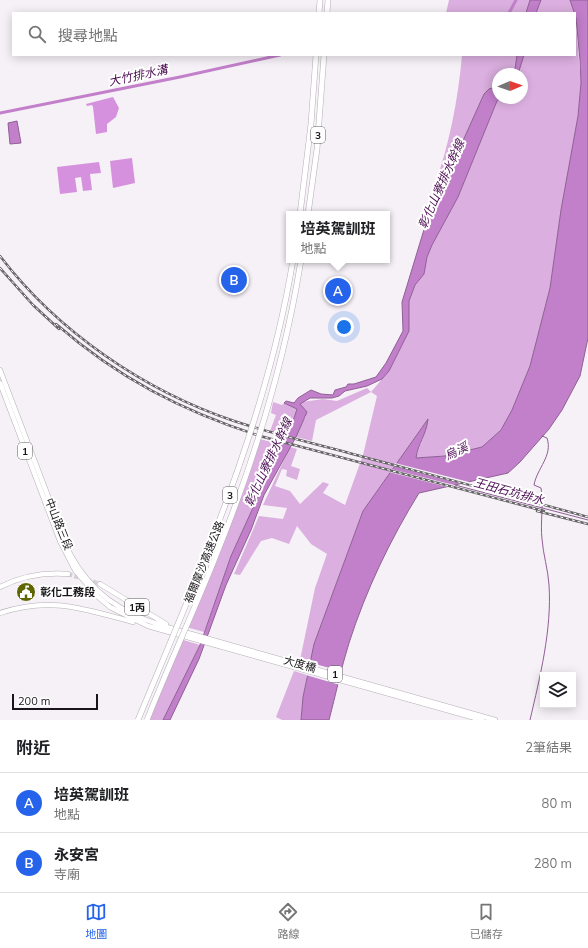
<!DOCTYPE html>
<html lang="zh-TW">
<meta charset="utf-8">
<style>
body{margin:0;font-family:Mulish,"Noto Sans TC",sans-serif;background:#f2f2f2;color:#202124}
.controls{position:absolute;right:12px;bottom:12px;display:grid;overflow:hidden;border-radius:0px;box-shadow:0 2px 10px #0003}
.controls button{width:36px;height:36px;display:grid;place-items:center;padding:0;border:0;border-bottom:1px solid #e0e0e0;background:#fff;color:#202124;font:20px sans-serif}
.compass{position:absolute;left:492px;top:68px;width:36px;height:36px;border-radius:50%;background:#fff;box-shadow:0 2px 10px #0003;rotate:88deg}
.scale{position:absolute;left:12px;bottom:10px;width:86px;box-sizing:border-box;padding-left:4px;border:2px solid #181618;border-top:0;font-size:11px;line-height:14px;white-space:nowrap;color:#181618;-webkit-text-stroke:3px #fff;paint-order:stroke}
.you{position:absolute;left:344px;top:327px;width:14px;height:14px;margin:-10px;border:3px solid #fff;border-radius:50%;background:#1a73e8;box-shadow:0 0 0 6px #1a73e833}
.badge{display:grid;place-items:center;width:26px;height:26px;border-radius:50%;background:#2563eb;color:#fff;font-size:13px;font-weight:700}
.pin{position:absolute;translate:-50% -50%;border:2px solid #fff;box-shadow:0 1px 4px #0006}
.popup{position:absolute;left:286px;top:211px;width:104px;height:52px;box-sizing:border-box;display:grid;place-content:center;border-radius:0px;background:#fff;filter:drop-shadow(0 1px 3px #0005);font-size:13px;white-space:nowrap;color:#757577}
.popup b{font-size:15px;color:#202124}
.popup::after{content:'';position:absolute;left:50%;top:100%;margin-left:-8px;border:8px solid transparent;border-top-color:#fff}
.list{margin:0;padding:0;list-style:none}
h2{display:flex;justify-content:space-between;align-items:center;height:52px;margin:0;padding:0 16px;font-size:17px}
h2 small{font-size:13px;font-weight:400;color:#757577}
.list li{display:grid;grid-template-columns:26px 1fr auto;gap:12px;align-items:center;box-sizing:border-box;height:60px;padding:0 16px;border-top:1px solid #e0e0e0}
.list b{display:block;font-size:15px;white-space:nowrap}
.list p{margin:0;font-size:13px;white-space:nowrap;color:#757577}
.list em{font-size:13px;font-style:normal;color:#757577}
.icon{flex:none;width:22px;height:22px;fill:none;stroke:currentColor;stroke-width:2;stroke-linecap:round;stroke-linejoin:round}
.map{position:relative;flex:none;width:588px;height:720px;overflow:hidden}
.search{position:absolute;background:#fff;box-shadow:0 2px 10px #0003;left:12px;right:12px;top:12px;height:44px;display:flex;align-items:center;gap:10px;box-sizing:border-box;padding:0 14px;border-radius:0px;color:#757577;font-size:15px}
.sheet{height:172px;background:#fff}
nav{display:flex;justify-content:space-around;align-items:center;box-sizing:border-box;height:56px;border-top:1px solid #e0e0e0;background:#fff;font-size:11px;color:#757577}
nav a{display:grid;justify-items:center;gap:2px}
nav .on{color:#2563eb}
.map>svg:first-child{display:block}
.green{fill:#dbafdf}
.forest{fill:#d591dd}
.water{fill:#c27fca;stroke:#8f6095}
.pier{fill:#f6f0f7}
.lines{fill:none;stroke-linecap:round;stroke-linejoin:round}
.stream{stroke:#8f6095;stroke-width:1}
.canal{stroke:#c27fca;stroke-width:3}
.primary-tunnel{stroke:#d5cfd6;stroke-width:4.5;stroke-dasharray:4.5 2;stroke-linecap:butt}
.primary-casing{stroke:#b4afb5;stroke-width:5.5}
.highway-casing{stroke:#b4afb5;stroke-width:6}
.primary{stroke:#fff;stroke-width:4.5}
.highway{stroke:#fff;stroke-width:5}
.rail-casing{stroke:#666367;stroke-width:2.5}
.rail{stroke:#fff;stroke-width:1;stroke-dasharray:3;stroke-linecap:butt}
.highway-bridge-casing{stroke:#b4afb5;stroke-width:6;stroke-linecap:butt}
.highway-bridge{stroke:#fff;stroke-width:5}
.labels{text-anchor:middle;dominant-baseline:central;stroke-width:4;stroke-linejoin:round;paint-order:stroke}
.shield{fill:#fff;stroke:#5d5c5d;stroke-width:1}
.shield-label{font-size:10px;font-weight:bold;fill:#181618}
.street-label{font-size:11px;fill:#181618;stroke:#fff}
.poi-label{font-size:11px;font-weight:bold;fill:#181618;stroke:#fff;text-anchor:start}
.water-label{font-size:12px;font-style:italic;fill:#4b0d53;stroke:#fff}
</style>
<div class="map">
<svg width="588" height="720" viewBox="0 0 588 720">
<rect width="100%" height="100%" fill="#f6f0f7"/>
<!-- green -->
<path class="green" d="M449 0H530L526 13H446Z
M541 0H570L574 13H536Z
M575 15 581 83 578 116 561 210 550 288 530 366 512 410 501 430 482 447 445 456 416 458C419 444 427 434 427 420L363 511 314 644 312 663 300 660 315 588 327 554 311 544 297 526 289 544 272 538 261 541 240 575 234 574 259 516 283 519 287 508 263 505 290 447 297 449 291 466 300 469 297 480 286 476 287 470 282 469 275 486 290 491 300 504 323 482 329 484 323 493 345 505 363 455 377 396 371 392 316 420 312 441 296 437 301 422 306 417 300 405 302 402 323 399 337 401 367 388 371 392 389 371 409 331V301L415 285 424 274 427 257 432 245 458 197 497 101 501 98H522V74H518L524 55H575Z
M462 55H517L515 69 511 74H498V86L489 89 484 94 441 189 434 188C449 145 458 101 462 55Z
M273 402 282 405 284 403 297 409 287 435 270 431 276 415 271 413Z
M260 439 282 445 231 556 204 632 186 627Z
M180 639 200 645 163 720H146Z
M294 671 307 675 303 697 301 720H282L276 717Z"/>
<!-- forest -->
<path class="forest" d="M113 97 119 108 116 117 107 124V132L96 134 93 107 92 105 87 106 86 104Z
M132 158 135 183 113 188 110 161Z
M99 162 101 173 90 174 92 190 83 191 81 177 75 178 77 192 60 194 57 167Z"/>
<!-- water -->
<path class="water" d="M530 0H541L536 13H526Z
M570 0H588V338L580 376 562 410 549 429 520 462 508 473 419 493C390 540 366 590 349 643 341 668 336 694 329 720H301L303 697 314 644 363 511 428 419C426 436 418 443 416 458L445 456 482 447 501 430 512 410 530 366 550 288 561 210 578 116 581 83 580 60 576 18Z
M517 55H524L518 74H511L515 69Z
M498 86V98H501L497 101 458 197 432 245 427 257 424 274 415 285 409 301V331L389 371 382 379 367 386 345 391 339 396 332 398H310L300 404 307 412 296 437 264 495 251 530 226 585 199 659 170 720H163L200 645 231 556 294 418 297 409 284 403 286 401 294 403 298 398 311 390 321 394 333 395 335 390 346 387 348 384H354L376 377 386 363 403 331 402 302 426 223 484 94 489 89Z
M17 121 21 143 10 144 8 123Z"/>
<!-- pier -->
<path class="pier" d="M395 463 473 483 465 485 393 466Z
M391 469 442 482 459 486 451 488 389 472Z
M308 662 344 672 340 685 306 675Z"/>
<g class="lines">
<!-- stream -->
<path class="stream" d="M455 485 588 520
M530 720C540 677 552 629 549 585 548 569 543 554 542 539 540 522 544 505 541 488L534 485C537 468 553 456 547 438L542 436"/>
<!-- canal -->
<path class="canal" d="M509 13 516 0
M0 113 180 77 280 55"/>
<!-- primary-tunnel -->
<path class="primary-tunnel" d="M68 574 100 584"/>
<defs>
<path id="primary" d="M0 370 70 554C92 594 120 612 163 626L495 720
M0 383 60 541 75 570 97 596 110 607 148 626 482 720
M100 584 166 624
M0 587C22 576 43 572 68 574
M0 613C51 596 84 609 133 622"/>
<path id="highway" d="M319 13 320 0
M327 13 328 0
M300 214 311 124 316 55
M308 214 317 149 324 55"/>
</defs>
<!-- primary casing -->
<use href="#primary" class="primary-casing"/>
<!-- highway casing -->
<use href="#highway" class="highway-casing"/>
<!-- primary -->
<use href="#primary" class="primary"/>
<!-- highway -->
<use href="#highway" class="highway"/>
<defs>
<path id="rail" d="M0 256C58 332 145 391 234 421 279 436 326 446 371 459 443 478 516 497 588 517
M0 268 33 305 59 329
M56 324C118 378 182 411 260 436L544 511
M537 511 588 524"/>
</defs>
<!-- rail casing -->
<use href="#rail" class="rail-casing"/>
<!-- rail -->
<use href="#rail" class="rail"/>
<defs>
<path id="highway-bridge" d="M138 720C201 568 266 424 293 260
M147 720C169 664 195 609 217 553 255 459 285 360 301 260"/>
</defs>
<!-- highway-bridge casing -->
<use href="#highway-bridge" class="highway-bridge-casing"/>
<!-- highway-bridge -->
<use href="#highway-bridge" class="highway-bridge"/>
</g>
<!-- icons -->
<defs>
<symbol id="civic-disc" viewBox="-11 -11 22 22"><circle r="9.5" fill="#5f6500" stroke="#fff"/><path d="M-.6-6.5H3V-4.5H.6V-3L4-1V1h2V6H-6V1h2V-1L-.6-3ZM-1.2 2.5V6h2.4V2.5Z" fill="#fff"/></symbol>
</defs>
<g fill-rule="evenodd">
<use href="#civic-disc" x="15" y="581" width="22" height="22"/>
</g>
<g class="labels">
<!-- shield labels -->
<g class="shield">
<rect x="311" y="127" width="14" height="16" rx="3"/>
<rect x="18" y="443" width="14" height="16" rx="3"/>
<rect x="223" y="487" width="14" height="16" rx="3"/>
<rect x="125" y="599" width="24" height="16" rx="3"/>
<rect x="328" y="666" width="14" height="16" rx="3"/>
</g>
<g class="shield-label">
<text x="318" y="135">3</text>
<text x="25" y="451">1</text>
<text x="230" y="495">3</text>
<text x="137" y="607">1丙</text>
<text x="335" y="674">1</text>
</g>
<!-- street labels -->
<g class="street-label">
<text transform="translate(59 524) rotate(68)">中山路三段</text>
<text transform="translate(204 562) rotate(-68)">福爾摩沙高速公路</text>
<text transform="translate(300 664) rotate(16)">大度橋</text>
</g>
<!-- poi labels -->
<g class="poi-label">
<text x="40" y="592">彰化工務段</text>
</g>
<!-- water labels -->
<g class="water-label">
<text transform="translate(138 75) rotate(-12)">大竹排水溝</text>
<text transform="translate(441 184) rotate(-66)">彰化山寮排水幹線</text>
<text transform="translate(456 451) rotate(-25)">烏溪</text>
<text transform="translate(268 462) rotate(-65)">彰化山寮排水幹線</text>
<text transform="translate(509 491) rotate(15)">王田石坑排水</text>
</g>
</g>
</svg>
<div class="controls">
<button><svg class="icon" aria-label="layers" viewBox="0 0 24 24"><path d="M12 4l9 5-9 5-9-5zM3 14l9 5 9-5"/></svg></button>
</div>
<svg class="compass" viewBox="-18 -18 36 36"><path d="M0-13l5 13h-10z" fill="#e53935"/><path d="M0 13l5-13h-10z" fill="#757577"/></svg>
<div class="scale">200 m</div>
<div class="you"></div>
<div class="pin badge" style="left:338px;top:291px">A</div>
<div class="popup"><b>培英駕訓班</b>地點</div>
<div class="pin badge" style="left:234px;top:280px">B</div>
<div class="search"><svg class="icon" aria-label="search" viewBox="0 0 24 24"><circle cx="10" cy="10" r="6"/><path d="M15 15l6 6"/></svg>搜尋地點</div>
</div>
<section class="sheet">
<h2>附近<small>2筆結果</small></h2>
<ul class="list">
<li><span class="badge">A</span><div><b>培英駕訓班</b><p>地點</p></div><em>80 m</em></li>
<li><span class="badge">B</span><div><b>永安宮</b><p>寺廟</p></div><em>280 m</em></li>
</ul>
</section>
<nav>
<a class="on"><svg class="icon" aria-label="map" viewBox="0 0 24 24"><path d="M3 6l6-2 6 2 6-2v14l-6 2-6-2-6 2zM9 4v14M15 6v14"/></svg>地圖</a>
<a><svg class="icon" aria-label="directions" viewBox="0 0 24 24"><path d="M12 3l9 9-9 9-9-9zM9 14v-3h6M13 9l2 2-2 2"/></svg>路線</a>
<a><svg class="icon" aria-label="saved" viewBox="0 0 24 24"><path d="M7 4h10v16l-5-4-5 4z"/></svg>已儲存</a>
</nav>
